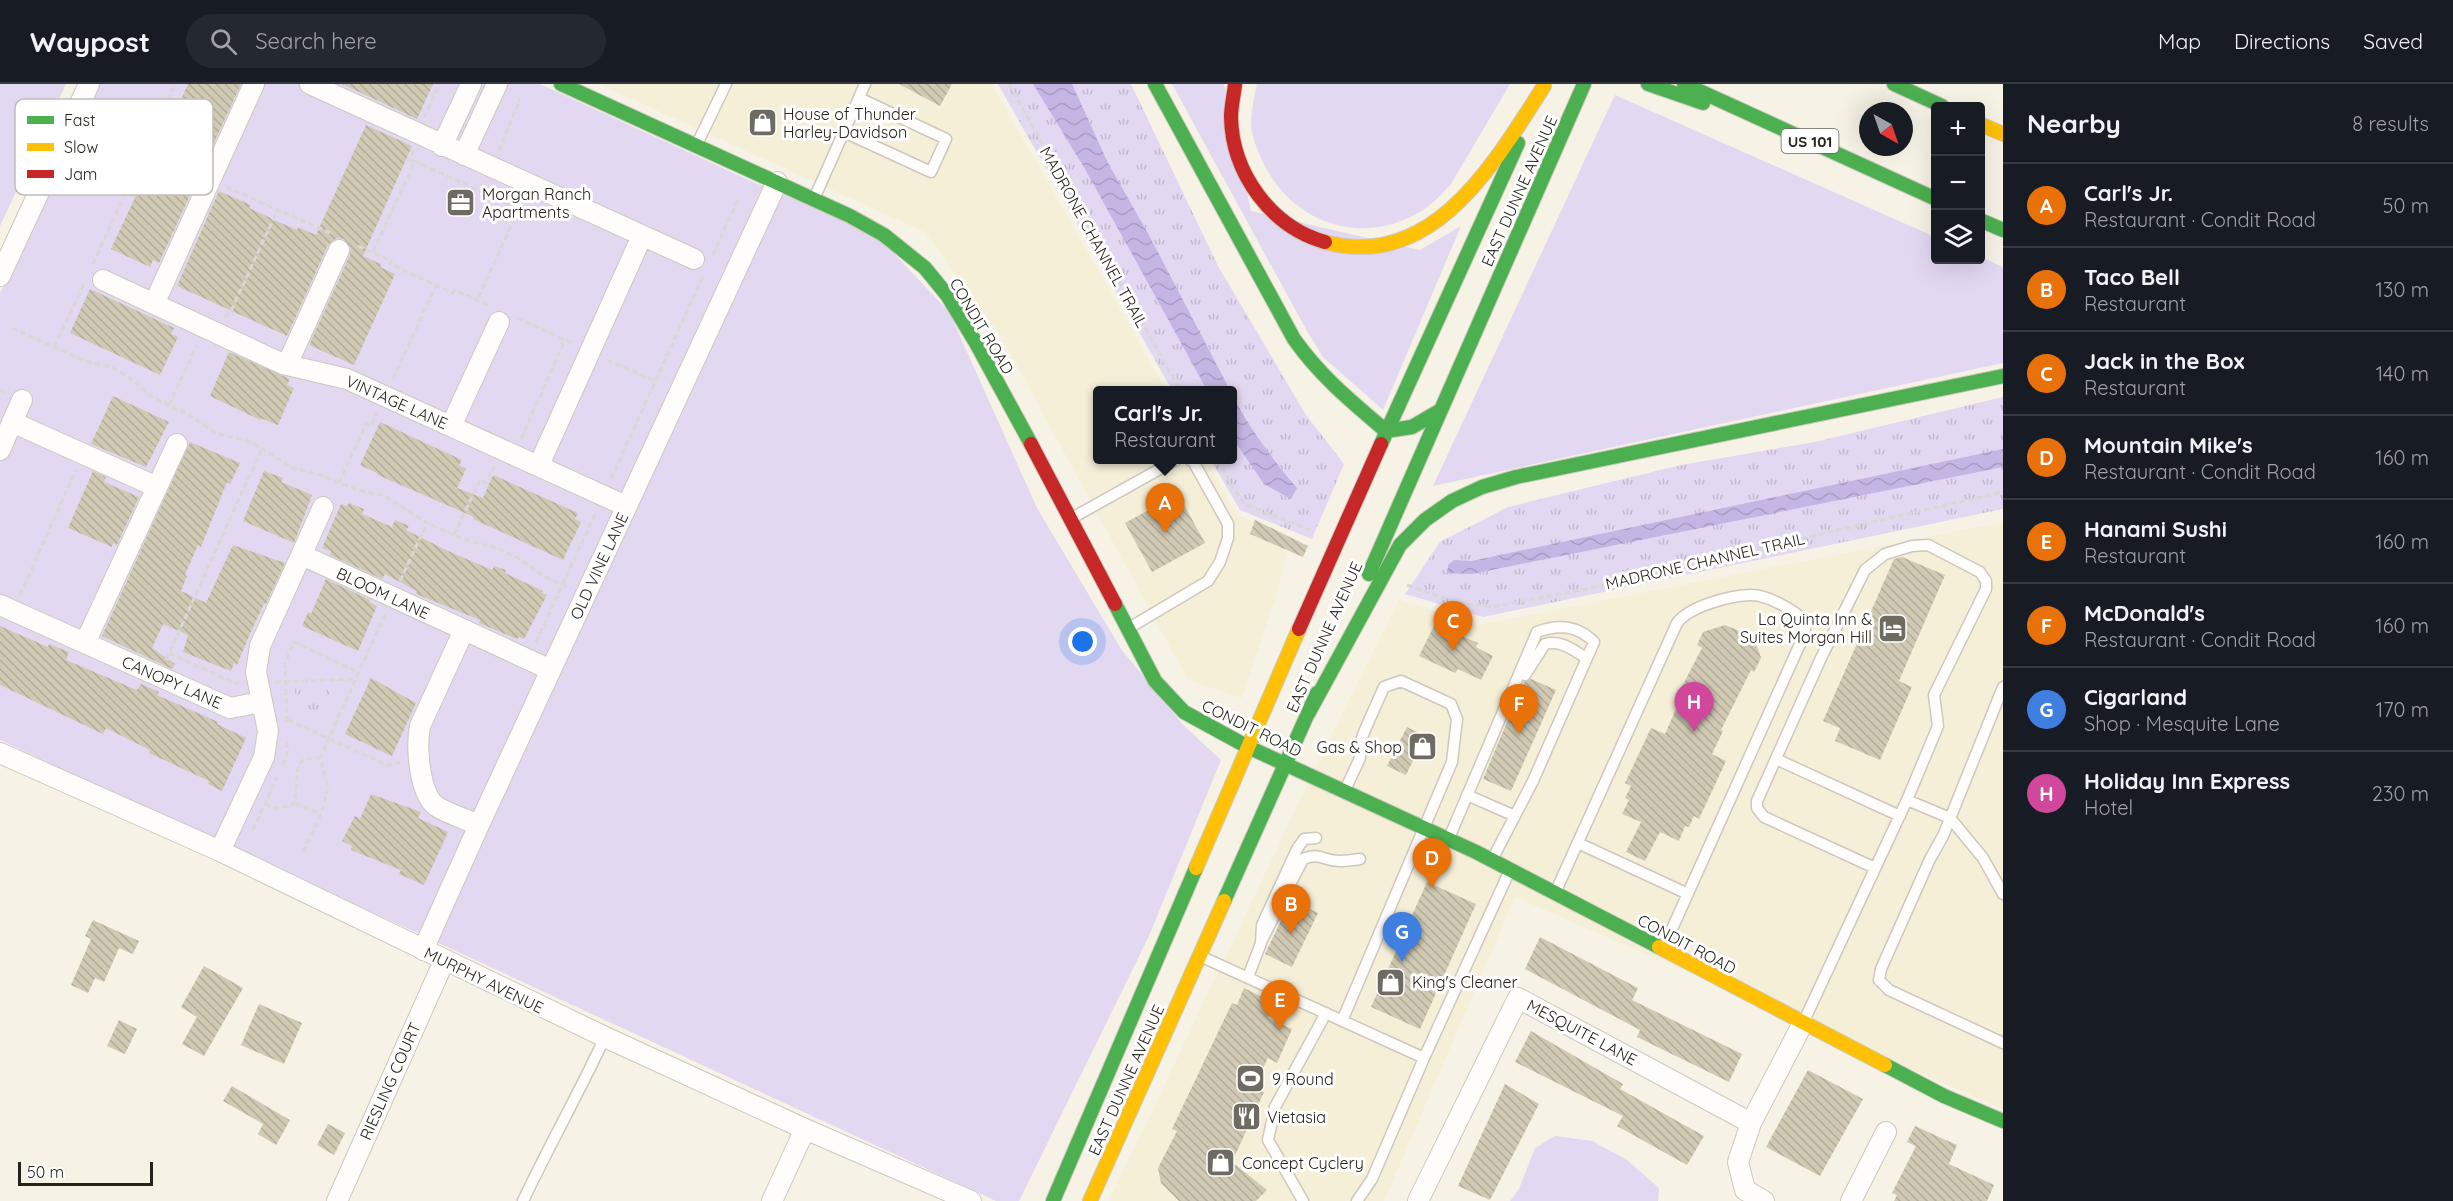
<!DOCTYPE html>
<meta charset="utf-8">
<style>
body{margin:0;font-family:Quicksand,sans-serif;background:#242831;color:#f1f3f6}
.controls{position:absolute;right:18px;top:18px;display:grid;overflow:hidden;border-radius:6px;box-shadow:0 6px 24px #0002}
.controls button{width:54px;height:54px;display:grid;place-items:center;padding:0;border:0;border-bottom:2px solid #363941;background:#171b24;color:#f1f3f6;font:30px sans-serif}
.compass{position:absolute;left:1859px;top:18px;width:54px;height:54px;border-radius:50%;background:#171b24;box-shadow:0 6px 24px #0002;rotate:140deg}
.scale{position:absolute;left:18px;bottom:15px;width:135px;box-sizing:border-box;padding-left:6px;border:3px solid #25231b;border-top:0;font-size:16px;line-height:21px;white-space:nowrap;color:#25231b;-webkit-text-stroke:4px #fff;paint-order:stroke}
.you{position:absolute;left:1083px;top:558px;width:21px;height:21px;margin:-15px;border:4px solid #fff;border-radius:50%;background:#1a73e8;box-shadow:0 0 0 9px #1a73e833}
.badge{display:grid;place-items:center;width:39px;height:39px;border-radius:50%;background:#b45309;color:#fff;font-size:20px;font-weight:700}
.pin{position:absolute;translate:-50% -50px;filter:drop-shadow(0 2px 3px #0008)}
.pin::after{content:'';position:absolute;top:32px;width:21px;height:18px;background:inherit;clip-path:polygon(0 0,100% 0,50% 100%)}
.popup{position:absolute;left:1093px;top:302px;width:144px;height:78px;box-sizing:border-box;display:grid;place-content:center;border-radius:6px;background:#171b24;filter:drop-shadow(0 2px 4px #0005);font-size:20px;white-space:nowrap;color:#9ea1a6}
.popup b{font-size:22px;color:#f1f3f6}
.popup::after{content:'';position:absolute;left:50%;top:100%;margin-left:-12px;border:12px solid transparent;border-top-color:#171b24}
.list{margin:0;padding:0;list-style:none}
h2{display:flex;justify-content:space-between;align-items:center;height:78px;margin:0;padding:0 24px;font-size:26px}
h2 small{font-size:20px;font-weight:400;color:#9ea1a6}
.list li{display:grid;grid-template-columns:39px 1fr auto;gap:18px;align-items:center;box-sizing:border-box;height:84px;padding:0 24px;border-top:2px solid #363941}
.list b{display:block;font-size:22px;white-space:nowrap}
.list p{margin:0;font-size:20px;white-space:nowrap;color:#9ea1a6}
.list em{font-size:20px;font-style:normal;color:#9ea1a6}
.icon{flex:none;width:33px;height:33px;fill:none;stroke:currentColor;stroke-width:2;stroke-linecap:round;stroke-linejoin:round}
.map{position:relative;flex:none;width:2003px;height:1117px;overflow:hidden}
header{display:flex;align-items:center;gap:36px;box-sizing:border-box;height:84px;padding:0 30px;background:#171b24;border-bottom:2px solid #363941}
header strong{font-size:28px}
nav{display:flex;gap:33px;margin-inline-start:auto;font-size:21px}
.search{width:420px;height:54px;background:#242831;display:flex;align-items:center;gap:15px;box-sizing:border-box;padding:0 21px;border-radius:33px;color:#9ea1a6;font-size:22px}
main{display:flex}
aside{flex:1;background:#171b24}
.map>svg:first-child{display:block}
.built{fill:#f5efd8}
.grass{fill:#e2d8f2}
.park{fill:url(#park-tufts)}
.water{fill:url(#water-waves)}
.building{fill:url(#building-back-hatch)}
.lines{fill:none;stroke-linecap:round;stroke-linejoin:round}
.lane-casing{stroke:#ccc8be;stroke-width:13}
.street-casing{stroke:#ccc8be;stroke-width:22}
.fast-casing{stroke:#ccc8be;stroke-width:16}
.slow-casing{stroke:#ccc8be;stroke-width:16}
.jam-casing{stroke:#ccc8be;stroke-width:16}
.path{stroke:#d9d8d5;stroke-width:3;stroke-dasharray:6 3;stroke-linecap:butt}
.lane{stroke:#fefdfb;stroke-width:10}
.street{stroke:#fefdfb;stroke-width:20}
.fast{stroke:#4caf50;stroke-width:14}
.slow{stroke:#ffc107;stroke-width:14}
.jam{stroke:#c62828;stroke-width:14}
.labels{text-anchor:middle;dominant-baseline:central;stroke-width:6;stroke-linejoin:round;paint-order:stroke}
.shield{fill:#fff;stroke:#66655f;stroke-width:1.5}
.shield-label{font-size:15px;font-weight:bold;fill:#25231b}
.poi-label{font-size:16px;fill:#25231b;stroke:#fff;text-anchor:start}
.street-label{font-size:16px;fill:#25231b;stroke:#fff}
.key{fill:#fff;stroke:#bebdbb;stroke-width:1.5}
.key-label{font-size:16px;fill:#25231b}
</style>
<header>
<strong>Waypost</strong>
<div class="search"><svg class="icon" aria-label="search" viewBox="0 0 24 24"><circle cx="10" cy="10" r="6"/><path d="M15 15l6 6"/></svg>Search here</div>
<nav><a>Map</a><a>Directions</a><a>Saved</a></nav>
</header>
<main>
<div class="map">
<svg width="2003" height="1117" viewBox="0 0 2003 1117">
<defs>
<pattern id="park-tufts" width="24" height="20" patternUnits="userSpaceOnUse" patternTransform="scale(1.5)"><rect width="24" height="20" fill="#e2d8f2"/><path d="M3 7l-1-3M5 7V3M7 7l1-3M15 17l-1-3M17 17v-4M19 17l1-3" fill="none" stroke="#c2b9cf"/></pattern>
<pattern id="water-waves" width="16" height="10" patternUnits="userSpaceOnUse" patternTransform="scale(1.5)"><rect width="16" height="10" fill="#c5b5e5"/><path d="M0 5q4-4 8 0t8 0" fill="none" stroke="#a99bc4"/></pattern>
<pattern id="building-back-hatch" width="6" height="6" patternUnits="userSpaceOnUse" patternTransform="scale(1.5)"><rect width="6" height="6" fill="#d0c9b3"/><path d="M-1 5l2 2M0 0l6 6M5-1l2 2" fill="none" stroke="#b2ac99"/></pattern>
</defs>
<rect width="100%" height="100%" fill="#f6f2e5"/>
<!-- built -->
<path class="built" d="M599 0H992L1166 306H1098V376H1206L1237 431 1290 452 1275 515 1242 614 1188 596 1002 254 925 148Z
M2003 438V1025L1515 813 1384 1117H1109L1324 666 1399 516 1479 541Z"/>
<!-- grass -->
<path class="grass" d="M0 0H66L0 142Z
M98 0H540L753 98 873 147 949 228 1037 424 1121 565 1183 641 1221 676 1149 852 1019 1117H996L0 656V209Z
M1172 0H1224L1251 127 1420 166 1461 142 1383 326 1323 273 1307 247Z
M1257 0H1510L1451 100C1441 111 1430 123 1416 130 1357 163 1289 136 1262 76 1257 65 1252 53 1251 41 1251 28 1254 13 1257 0Z
M1615 11 1935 153 1936 176H1980L1981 173 2003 183V279L1433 402Z
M1555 1052 1592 1057 1627 1076 1659 1104 1658 1117H1510L1519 1105 1535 1064Z"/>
<!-- park -->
<path class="park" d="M998 0H1131L1218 182 1306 331 1344 380 1312 455 1240 426 1211 376H1232V306H1172Z
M2003 313V425L1483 533 1405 510 1440 458 1508 423 1681 381 1815 358Z
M329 596 331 631 296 633 295 597Z"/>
<!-- water -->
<path class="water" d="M1033 0H1072L1108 79 1150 153 1230 306H1207L1085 85Z
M1232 311C1250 345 1272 375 1297 404L1291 415 1264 400 1236 359 1233 353Z
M2003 365V383L1472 490 1448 489V481L1454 476 1472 477Z"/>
<!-- building -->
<path class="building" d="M188 0H241L159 179 153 176 150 183 111 165Z
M342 0H433L417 35Z
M899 0H952L940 22Z
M366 41 412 62 363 172 381 180 380 183 395 190 354 281 309 261 350 171 351 164 344 155 337 154 328 161 287 252 177 202 219 107 251 121 249 124 281 139 297 146 298 143 316 151Z
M90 205 174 244 171 250 178 253 160 291 70 249Z
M229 268 290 295 287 301 294 304 278 341 260 334V336L210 312Z
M113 312 169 338 146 383 91 360Z
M380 338 462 376 459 381 466 385 457 404 483 414 493 391 578 429 575 435 581 438 563 476 473 435 474 433 376 390 377 389 360 381Z
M190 358 240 379 230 400 227 398 201 463 198 461 185 491 187 492 181 507 206 519 233 461 285 479 266 520H264L252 545 237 581 234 579 231 587 183 568 188 551 163 540 152 564 175 580 172 585 102 552Z
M93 387 106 393 104 398 139 413 117 461 113 459 112 463 68 444Z
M264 387 283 394 281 398 312 411 294 459 243 437Z
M1178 410 1205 459 1152 488 1125 439Z
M349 419 364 425 362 430 392 443 395 436 409 442 406 446 448 467 492 486 494 482 506 486 505 489 543 507 542 509 547 511 524 555 519 553 517 555 479 539 480 536 416 510 417 507 385 490 382 495 330 471 331 467 322 464 341 420 347 422Z
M1255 436 1308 462 1303 473 1250 450Z
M1902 473 1945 491 1899 597 1912 603 1880 676 1835 657 1840 644 1823 637 1894 475Z
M326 495 370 516 369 518 377 522 358 567 302 542 308 528 311 530Z
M1435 540 1478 559 1476 563 1493 572 1481 596 1458 585 1455 589 1419 572Z
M1725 541 1754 553 1761 574 1754 588 1751 586 1721 646 1723 647 1712 670 1726 677 1699 735 1694 732 1689 743 1685 742 1679 757 1660 748 1645 777 1626 768 1641 738 1622 730 1629 716 1625 714 1631 702 1625 699 1651 644 1665 650 1680 616 1676 614 1702 564 1697 561 1703 548Z
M0 542 48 563 49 560 69 568 66 576 137 606 141 600 159 608 157 611 218 638 217 640 246 654 222 707 208 700 209 697 149 669 150 666 106 644 103 650 0 601Z
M371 594 416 619 392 672 345 650Z
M1531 595 1556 606 1511 707 1483 695 1524 598Z
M1407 643 1425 652 1406 691 1387 682Z
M371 710 421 728 418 734 448 748 424 801 399 790 401 786 351 766 352 762 342 757 355 732 360 735Z
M1427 798 1476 820 1420 945 1371 923Z
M1291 816 1318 829 1292 883 1265 870Z
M93 836 139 857 133 870 119 864 104 898 95 894 88 909 71 901 91 855 85 852Z
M1540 853 1638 904 1632 916 1742 970 1729 998 1637 953 1640 946 1525 885Z
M204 882 243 904 204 972 182 960 197 933 181 923Z
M1244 904 1274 919 1268 934 1292 945 1277 979 1268 974 1254 1003 1264 1008 1232 1078 1267 1106 1256 1117H1179L1161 1099 1158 1084 1177 1047 1172 1045 1232 919 1237 921Z
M259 920 302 939 284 980 241 961Z
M119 936 137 945 125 970 107 962Z
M1531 947 1623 1000 1620 1005 1704 1052 1687 1081 1617 1042 1623 1032 1515 978Z
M1808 986 1863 1015 1820 1092 1766 1063Z
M1505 1000 1539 1020 1490 1116 1458 1102Z
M232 1002 290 1036 276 1061 258 1050 263 1040 223 1017Z
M328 1040 345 1049 334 1071 317 1061Z
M1915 1042 1957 1061 1949 1080 1994 1101 1987 1117H1894L1897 1111 1892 1109 1916 1062 1907 1058Z"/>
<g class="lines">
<defs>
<path id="lane" d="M844 48 931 88 946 55 859 14
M696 62 726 0
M814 115 865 0
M1072 434 1176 376
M1129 544 1208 497 1220 478 1228 454V440L1193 377 1190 376
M1525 591 1545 560C1562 556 1573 566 1586 574
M2003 603 1943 752 1930 775 1881 885 1879 896 1889 906 2003 959
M1776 675 1900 732
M1467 711 1515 732
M1449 754 1537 548C1558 540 1577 541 1594 558L1533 697 1492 776
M1578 759 1688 810
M1875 784 1764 733 1757 724V717L1821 574 1865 486 1885 470 1912 462 1928 461 1980 488 1986 497V505L1934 611 1938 642 1907 716 1950 734 1983 774 2003 810
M1555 809 1677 539C1690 522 1729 512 1750 511 1766 510 1797 527 1806 539L1804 551 1663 865
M1262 856 1303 775C1321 768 1323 777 1339 777 1345 777 1353 776 1360 775
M1200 872 1424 974
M1248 893 1261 859 1262 841 1297 765 1304 755 1316 754
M1342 937 1452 678 1457 635 1451 620 1401 597 1384 603 1364 648 1360 660V674L1345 706
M1803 939 1907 716
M523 1117C549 1062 579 1009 605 953
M1303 1117 1268 1056 1275 1023 1326 929
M1357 1117 1372 1095 1424 974 1510 786"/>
<path id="street" d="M310 0 694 175
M442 62 471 0
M464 71 497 0
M0 192 89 0
M103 196 283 280 347 295 626 422
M154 220 254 0
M287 281 339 166
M12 338 157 403
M451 342 499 238
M0 366 22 316
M539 381 642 152
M302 471 551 586
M0 521 230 624 261 618
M464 546 420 642C416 662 419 709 436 722 448 730 466 735 479 741
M85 559 177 360
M0 669 220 767 605 953 805 1045 971 1117
M220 767 264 673 268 647 256 588 260 562 323 423
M423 866 479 741 777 98
M337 1117 444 877
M772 1117 805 1045
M1418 1117 1518 914 1751 1039
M1764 1117 1745 1106 1738 1078 1751 1039 1803 939
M1851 1117 1886 1048"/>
<path id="fast" d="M561 0 850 132 884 151 925 184 947 211 976 259 1031 360
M1155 0 1294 255C1320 292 1352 318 1386 347L1412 343 1441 326
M1648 0 1703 19
M1684 0 1936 115
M1894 0 1942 22
M1980 136 2003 146
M1381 360 1518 59
M1369 490 1584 0
M1115 520 1155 597 1184 628 1248 663 1476 768 1659 863
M1308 630 1400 461 1425 436 1452 417 1482 403 1516 393 2003 292
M1224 817 1317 609
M1885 981 1944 1012 2003 1037
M1053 1117 1196 784"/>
<path id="slow" d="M1980 40 2003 50
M1325 158C1433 188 1495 78 1544 2
M1196 784 1299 545
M1659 863 1885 981
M1090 1117 1224 817"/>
<path id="jam" d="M1235 0C1234 11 1231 22 1231 33 1232 89 1271 143 1325 158
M1031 360 1115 520
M1299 545 1381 360"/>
</defs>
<!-- lane casing -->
<use href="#lane" class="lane-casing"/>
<!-- street casing -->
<use href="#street" class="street-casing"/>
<!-- fast casing -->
<use href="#fast" class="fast-casing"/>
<!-- slow casing -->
<use href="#slow" class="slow-casing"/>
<!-- jam casing -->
<use href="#jam" class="jam-casing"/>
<!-- path -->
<path class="path" d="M1009 0 1180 306
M424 34 439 0
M147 62 191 82 190 85 193 87
M414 66 409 75 415 77
M499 67 520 15
M226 103 330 149
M358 162 392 177 390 180 453 209 455 206 490 222
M373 168 415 77 519 125 477 216
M713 171 738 115
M93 180 175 0
M225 233 231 227 277 127
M517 234 574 260
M12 244 82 276 113 284 127 292 152 313 188 330 216 349 251 358 293 384 321 391 357 406 385 412 427 439 463 455 499 465 518 474 545 493 570 504
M54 263 84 200
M607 276 655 297
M393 295 436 201
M0 306 7 309
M169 321 197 261
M521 355 565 256
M1218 376 1233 404 1245 420 1310 446
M611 395 704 190
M339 399 366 340 371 342 377 328
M454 451 480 396 486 399 494 383
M400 497 427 439
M1407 501 1455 518 1492 523 1581 506 1696 481 1825 449 2003 408
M20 511 76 386
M536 558 596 428
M169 569 234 599H239
M166 576 262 364
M275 598 354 595
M288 636 387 681 400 679
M287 638 285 579 294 558 358 588
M283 681 287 671V656
M295 719 321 730
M265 720 278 725 295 719 298 682 304 675 320 674
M253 746 277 693
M303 768 321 730 328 704 320 674 386 528"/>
<!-- lane -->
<use href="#lane" class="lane"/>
<!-- street -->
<use href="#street" class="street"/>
<!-- fast -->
<use href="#fast" class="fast"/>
<!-- slow -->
<use href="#slow" class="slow"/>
<!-- jam -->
<use href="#jam" class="jam"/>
</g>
<!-- icons -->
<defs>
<symbol id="shop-square" viewBox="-11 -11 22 22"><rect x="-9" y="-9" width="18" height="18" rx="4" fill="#6e6b62" stroke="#fff"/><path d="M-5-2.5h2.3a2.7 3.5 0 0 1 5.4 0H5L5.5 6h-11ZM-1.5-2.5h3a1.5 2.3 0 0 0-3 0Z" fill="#fff"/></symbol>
<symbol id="office-square" viewBox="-11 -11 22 22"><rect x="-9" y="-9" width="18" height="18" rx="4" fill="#6e6b62" stroke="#fff"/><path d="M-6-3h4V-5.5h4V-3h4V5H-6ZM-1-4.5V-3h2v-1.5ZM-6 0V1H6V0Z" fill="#fff"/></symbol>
<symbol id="hotel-square" viewBox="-11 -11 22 22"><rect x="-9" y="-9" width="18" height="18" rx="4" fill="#6e6b62" stroke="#fff"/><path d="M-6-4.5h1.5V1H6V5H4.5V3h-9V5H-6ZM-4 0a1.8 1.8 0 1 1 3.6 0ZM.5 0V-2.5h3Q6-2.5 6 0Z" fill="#fff"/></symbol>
<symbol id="stadium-square" viewBox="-11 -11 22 22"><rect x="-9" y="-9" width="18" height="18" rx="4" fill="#6e6b62" stroke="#fff"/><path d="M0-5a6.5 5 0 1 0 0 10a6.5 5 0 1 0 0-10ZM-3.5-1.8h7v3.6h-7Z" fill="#fff"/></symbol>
<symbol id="restaurant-square" viewBox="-11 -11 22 22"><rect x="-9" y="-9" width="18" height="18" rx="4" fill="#6e6b62" stroke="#fff"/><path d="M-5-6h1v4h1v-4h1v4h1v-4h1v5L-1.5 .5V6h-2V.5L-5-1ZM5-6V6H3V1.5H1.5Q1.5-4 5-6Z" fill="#fff"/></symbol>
</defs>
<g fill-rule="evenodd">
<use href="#shop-square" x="746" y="22" width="33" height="33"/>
<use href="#office-square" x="444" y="102" width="33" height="33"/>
<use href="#hotel-square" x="1876" y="528" width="33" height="33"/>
<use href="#shop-square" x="1406" y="646" width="33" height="33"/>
<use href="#shop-square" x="1374" y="882" width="33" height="33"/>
<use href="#stadium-square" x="1234" y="978" width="33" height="33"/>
<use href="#restaurant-square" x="1230" y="1016" width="33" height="33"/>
<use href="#shop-square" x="1204" y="1062" width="33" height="33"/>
</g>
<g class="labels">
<!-- shield labels -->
<rect class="shield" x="1781.5" y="45" width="57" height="24" rx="4.5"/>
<g class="shield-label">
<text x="1810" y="57">US 101</text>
</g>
<!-- poi labels -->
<g class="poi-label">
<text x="783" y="30">House of Thunder<tspan x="783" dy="18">Harley-Davidson</tspan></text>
<text x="482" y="110">Morgan Ranch<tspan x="482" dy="18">Apartments</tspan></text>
<text x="1872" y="535" text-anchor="end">La Quinta Inn &amp;<tspan x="1872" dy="18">Suites Morgan Hill</tspan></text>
<text x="1402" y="663" text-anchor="end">Gas &amp; Shop</text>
<text x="1412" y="898">King's Cleaner</text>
<text x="1272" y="995">9 Round</text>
<text x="1267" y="1033">Vietasia</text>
<text x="1242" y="1079">Concept Cyclery</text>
</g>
<!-- street labels -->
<g class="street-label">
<text transform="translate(1519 107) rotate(-66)">EAST DUNNE AVENUE</text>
<text transform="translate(1094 153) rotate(61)">MADRONE CHANNEL TRAIL</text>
<text transform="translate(982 242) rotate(59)">CONDIT ROAD</text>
<text transform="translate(397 318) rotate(24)">VINTAGE LANE</text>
<text transform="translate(1705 477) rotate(-13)">MADRONE CHANNEL TRAIL</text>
<text transform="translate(599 482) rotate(-65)">OLD VINE LANE</text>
<text transform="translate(383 509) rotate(25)">BLOOM LANE</text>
<text transform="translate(1324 553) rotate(-66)">EAST DUNNE AVENUE</text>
<text transform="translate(172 598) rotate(24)">CANOPY LANE</text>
<text transform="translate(1252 644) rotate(26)">CONDIT ROAD</text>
<text transform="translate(1687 860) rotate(28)">CONDIT ROAD</text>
<text transform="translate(484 896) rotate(26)">MURPHY AVENUE</text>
<text transform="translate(1582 948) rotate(28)">MESQUITE LANE</text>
<text transform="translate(1126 996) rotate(-66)">EAST DUNNE AVENUE</text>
<text transform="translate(390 997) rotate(-66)">RIESLING COURT</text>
</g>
</g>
<!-- legend -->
<rect x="15" y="15" width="198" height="96" rx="9" class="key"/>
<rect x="27" y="32" width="27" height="8" fill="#4caf50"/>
<rect x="27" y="59" width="27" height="8" fill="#ffc107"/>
<rect x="27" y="86" width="27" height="8" fill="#c62828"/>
<g class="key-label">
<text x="64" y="42">Fast</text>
<text x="64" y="69">Slow</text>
<text x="64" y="96">Jam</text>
</g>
</svg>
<div class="controls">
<button>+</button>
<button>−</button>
<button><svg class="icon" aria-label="layers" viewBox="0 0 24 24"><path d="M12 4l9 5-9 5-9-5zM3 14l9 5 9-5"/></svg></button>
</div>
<svg class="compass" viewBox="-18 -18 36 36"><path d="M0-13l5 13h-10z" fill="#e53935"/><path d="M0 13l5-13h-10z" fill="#9ea1a6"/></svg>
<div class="scale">50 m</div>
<div class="you"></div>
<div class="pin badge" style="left:1165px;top:449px;background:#e8710a">A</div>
<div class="popup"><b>Carl's Jr.</b>Restaurant</div>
<div class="pin badge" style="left:1291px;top:850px;background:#e8710a">B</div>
<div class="pin badge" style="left:1453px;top:567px;background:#e8710a">C</div>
<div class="pin badge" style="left:1432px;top:804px;background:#e8710a">D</div>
<div class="pin badge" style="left:1280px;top:946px;background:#e8710a">E</div>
<div class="pin badge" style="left:1519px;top:650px;background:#e8710a">F</div>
<div class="pin badge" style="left:1402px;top:878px;background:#3f7fe0">G</div>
<div class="pin badge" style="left:1694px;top:648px;background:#d1479c">H</div>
</div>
<aside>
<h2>Nearby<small>8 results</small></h2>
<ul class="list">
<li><span class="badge" style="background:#e8710a">A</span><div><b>Carl's Jr.</b><p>Restaurant · Condit Road</p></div><em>50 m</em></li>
<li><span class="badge" style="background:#e8710a">B</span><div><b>Taco Bell</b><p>Restaurant</p></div><em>130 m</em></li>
<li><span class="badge" style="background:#e8710a">C</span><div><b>Jack in the Box</b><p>Restaurant</p></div><em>140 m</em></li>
<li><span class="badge" style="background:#e8710a">D</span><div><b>Mountain Mike's</b><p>Restaurant · Condit Road</p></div><em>160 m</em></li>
<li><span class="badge" style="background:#e8710a">E</span><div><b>Hanami Sushi</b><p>Restaurant</p></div><em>160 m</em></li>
<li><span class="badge" style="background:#e8710a">F</span><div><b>McDonald's</b><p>Restaurant · Condit Road</p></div><em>160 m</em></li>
<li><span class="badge" style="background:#3f7fe0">G</span><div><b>Cigarland</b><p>Shop · Mesquite Lane</p></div><em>170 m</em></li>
<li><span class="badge" style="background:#d1479c">H</span><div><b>Holiday Inn Express</b><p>Hotel</p></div><em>230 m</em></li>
</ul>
</aside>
</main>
